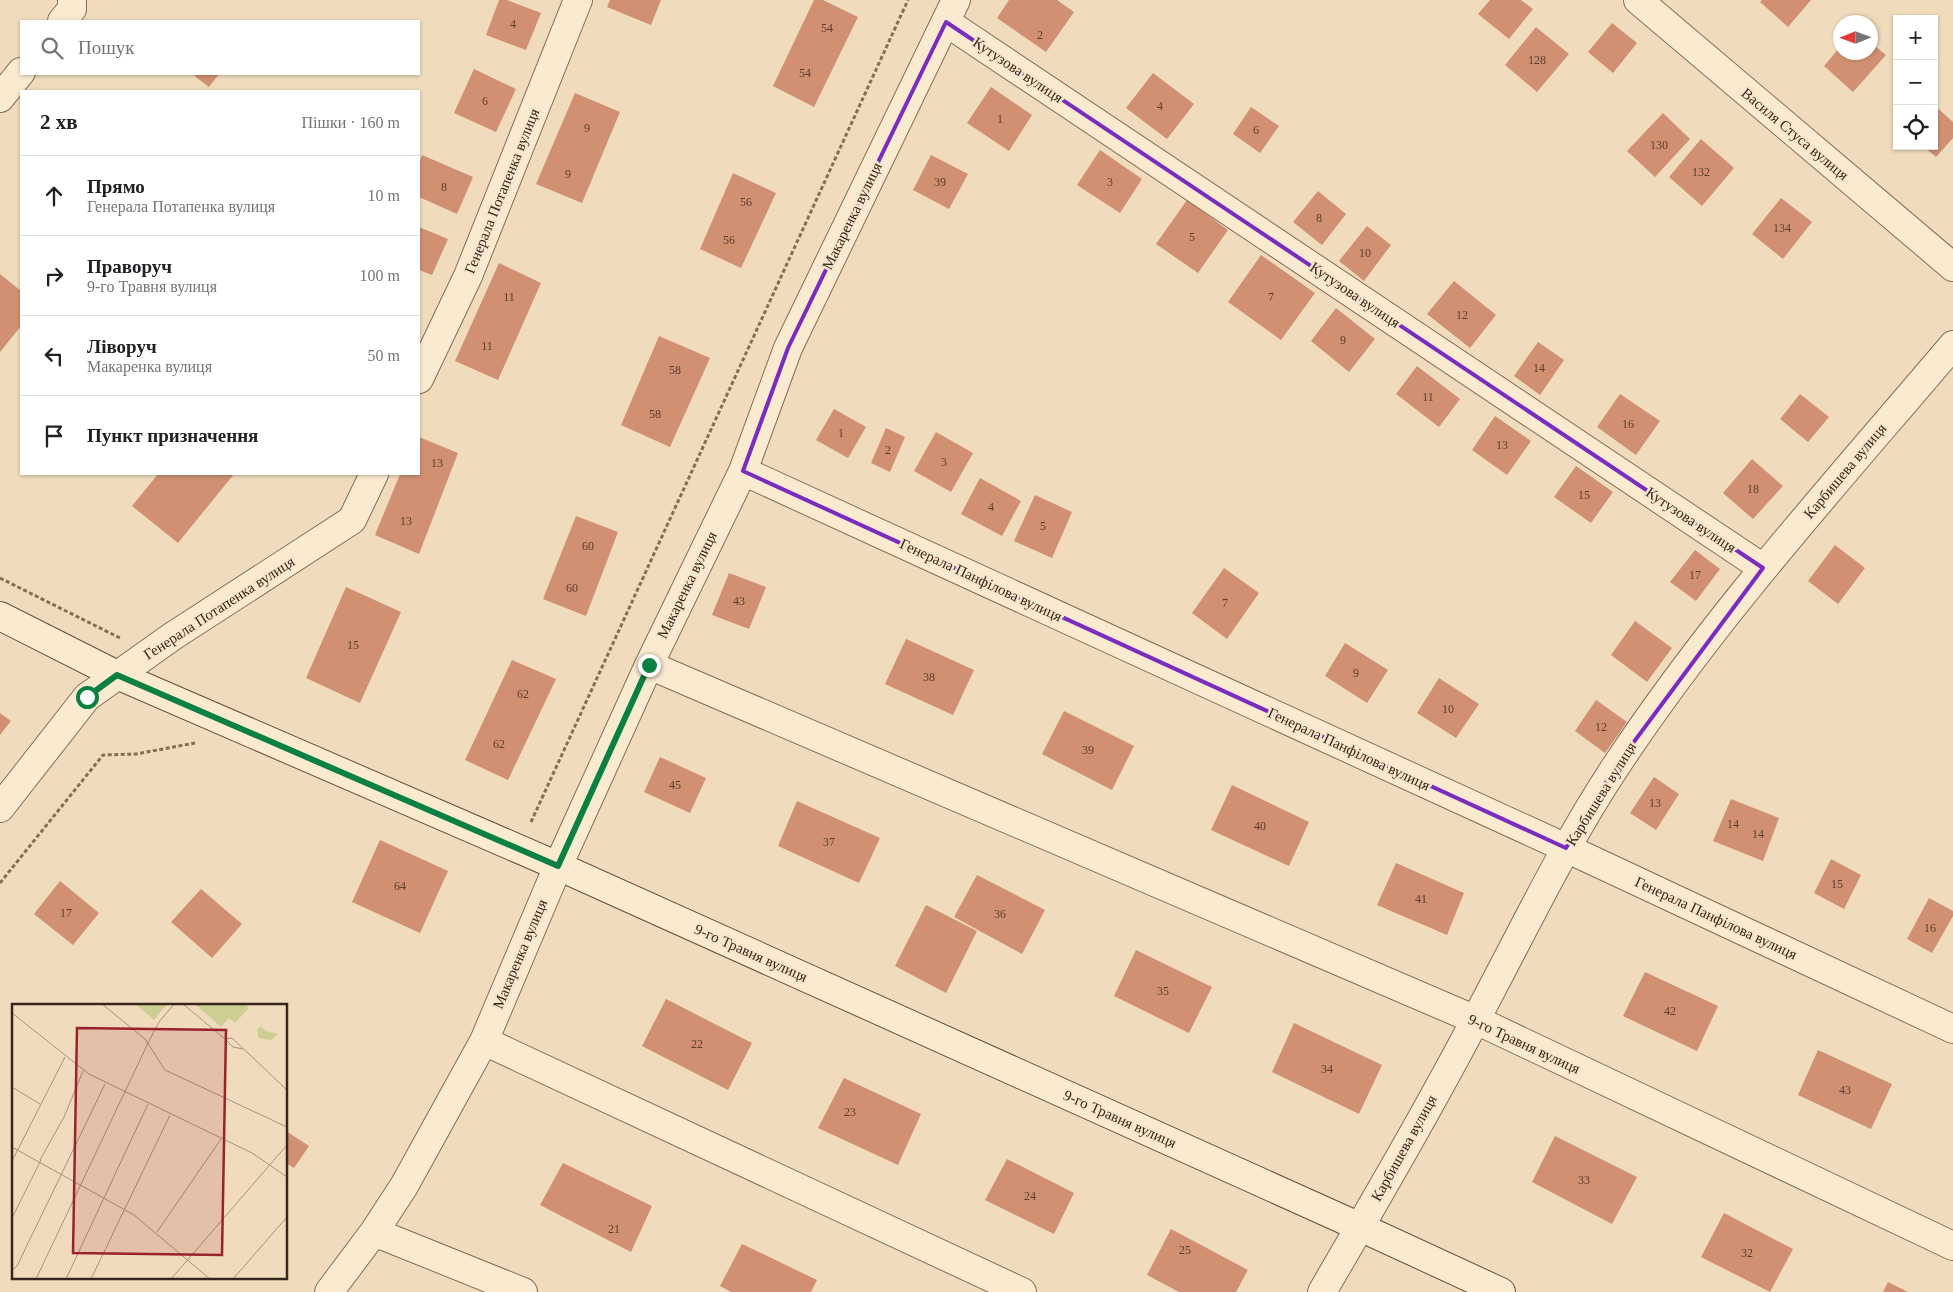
<!DOCTYPE html>
<html lang="uk">
<meta charset="utf-8">
<style>
body{margin:0;font-family:Georgia,serif;background:#f2f2f2;color:#202124}
.controls{position:absolute;right:15px;top:15px;display:grid;overflow:hidden;border-radius:0px;box-shadow:0 1px 4px #0004}
.controls button{width:45px;height:45px;display:grid;place-items:center;padding:0;border:0;border-bottom:1px solid #e0e0e0;background:#fff;color:#202124;font:25px sans-serif}
.compass{position:absolute;left:1833px;top:15px;width:45px;height:45px;border-radius:50%;background:#fff;box-shadow:0 1px 4px #0004;rotate:269deg}
.stop{position:absolute;width:15px;height:15px;margin:-11px;border:4px solid #0b8043;border-radius:50%;background:#fff}
.stop.end{background:#0b8043;border-color:#fff;box-shadow:0 1px 5px #0008}
.list{margin:0;padding:0;list-style:none}
h2{display:flex;justify-content:space-between;align-items:center;height:65px;margin:0;padding:0 20px;font-size:21px}
h2 small{font-size:16px;font-weight:400;color:#757577}
.list li{display:grid;grid-template-columns:32px 1fr auto;gap:15px;align-items:center;box-sizing:border-box;height:80px;padding:0 20px;border-top:1px solid #e0e0e0}
.list b{display:block;font-size:19px;white-space:nowrap}
.list p{margin:0;font-size:16px;white-space:nowrap;color:#757577}
.list em{font-size:16px;font-style:normal;color:#757577}
.icon{flex:none;width:28px;height:28px;fill:none;stroke:currentColor;stroke-width:2;stroke-linecap:round;stroke-linejoin:round}
.map{position:relative;flex:none;width:1953px;height:1292px;overflow:hidden}
.search{position:absolute;background:#fff;box-shadow:0 1px 4px #0004;left:20px;top:20px;width:400px;height:55px;display:flex;align-items:center;gap:12px;box-sizing:border-box;padding:0 18px;border-radius:0px;color:#757577;font-size:19px}
.panel{position:absolute;background:#fff;box-shadow:0 1px 4px #0004;left:20px;top:90px;width:400px;height:385px;border-radius:0px}
.map>svg:first-child{display:block}
.building{fill:#d09071}
.lines{fill:none;stroke-linecap:round;stroke-linejoin:round}
.street-casing{stroke:#886c55;stroke-width:30}
.secondary-casing{stroke:#6a4d39;stroke-width:30}
.path{stroke:#886c55;stroke-width:3;stroke-dasharray:4 2.5;stroke-linecap:butt}
.street{stroke:#faead0;stroke-width:28}
.secondary{stroke:#faead0;stroke-width:28}
.route{stroke:#0b8043;stroke-width:6}
.marked{fill:none;stroke:#7b2cbf;stroke-width:4;stroke-linejoin:round}
.labels{text-anchor:middle;dominant-baseline:central;stroke-width:5;stroke-linejoin:round;paint-order:stroke}
.number-label{font-size:12px;fill:#5d4030}
.street-label{font-size:15px;fill:#37261b;stroke:#f7e7cd}
.inset-road{fill:none;stroke:#a6937c;stroke-width:1}
.view{fill:#9a222e;fill-opacity:0.15;stroke:#9a222e;stroke-width:2.5}
.inset-edge{fill:none;stroke:#37261b;stroke-width:2.5}
</style>
<div class="map">
<svg width="1953" height="1292" viewBox="0 0 1953 1292">
<rect width="100%" height="100%" fill="#f0dcbd"/>
<!-- building -->
<path class="building" d="M499 0H507L541 13 526 50 486 35Z
M610 0H661L651 25 607 7Z
M814 0H823L858 17 814 107 773 86Z
M1009 0H1057L1074 12 1046 52 997 18Z
M1490 0H1521L1533 9 1509 39 1478 14Z
M1762 0H1811L1788 27 1760 2Z
M1612 23 1637 43 1613 73 1588 52Z
M1536 27 1569 54 1537 92 1505 65Z
M1870 42 1886 55 1853 92 1824 66 1840 47V52H1870Z
M474 69 516 89 496 132 454 113Z
M1153 73 1194 104 1167 139 1126 108Z
M192 74H219L209 87Z
M991 87 1032 115 1009 151 967 123Z
M575 93 620 112 582 203 536 184Z
M1934 105 1953 122V138L1936 157 1923 146H1934Z
M1251 107 1279 126 1260 153 1233 134Z
M1663 113 1690 139 1655 177 1627 151Z
M1701 139 1734 168 1702 206 1669 177Z
M1100 150 1142 179 1120 213 1077 185Z
M422 155 473 177 457 214 419 197V163Z
M931 155 968 174 949 209 913 190Z
M733 173 776 193 741 268 700 249Z
M1318 191 1346 214 1322 245 1293 222Z
M1781 198 1812 222 1783 259 1752 234Z
M1187 200 1228 230 1198 273 1156 244Z
M1367 226 1391 245 1364 281 1339 261Z
M419 227 448 239 432 275 419 270Z
M1261 255 1315 293 1281 340 1228 302Z
M499 263 541 283 498 380 455 361Z
M0 274 21 291V326L0 352Z
M1454 281 1496 315 1470 348 1427 314Z
M1336 308 1375 339 1349 372 1311 341Z
M659 336 710 358 670 447 621 425Z
M1538 342 1564 360 1540 395 1514 376Z
M1417 366 1460 399 1439 427 1396 394Z
M1620 394 1660 421 1636 455 1597 427Z
M1800 394 1829 417 1808 442 1780 419Z
M834 409 866 427 848 458 816 440Z
M1495 416 1531 441 1507 475 1472 450Z
M886 428 905 437 890 472 871 463Z
M936 432 973 453 951 492 914 471Z
M419 437 458 453 419 554 375 535 400 474H419Z
M1752 459 1783 486 1753 519 1723 493Z
M1576 466 1613 492 1591 523 1554 497Z
M158 474H234L178 543 132 506Z
M980 478 1021 501 1002 536 961 514Z
M1035 495 1072 512 1052 558 1014 541Z
M576 516 618 532 586 616 543 599Z
M1835 545 1865 568 1838 604 1808 581Z
M1695 550 1720 569 1696 601 1670 582Z
M1224 568 1259 593 1227 639 1192 613Z
M729 573 766 587 749 629 712 615Z
M346 587 401 612 360 703 306 678Z
M1635 621 1672 648 1647 682 1611 655Z
M906 639 974 670 953 715 885 684Z
M1345 643 1388 670 1367 703 1325 676Z
M512 660 556 679 508 780 465 760Z
M1439 678 1479 704 1456 738 1417 713Z
M1596 700 1627 722 1605 753 1575 731Z
M1064 711 1134 746 1112 790 1042 754Z
M0 713 11 721 0 735Z
M660 757 706 778 690 813 644 792Z
M1654 777 1679 794 1656 830 1630 813Z
M1232 785 1309 822 1289 866 1211 830Z
M1731 799 1779 818 1763 861 1713 841Z
M797 801 880 838 859 883 778 846Z
M380 840 448 871 420 933 352 902Z
M1831 859 1861 875 1844 909 1814 893Z
M1396 863 1464 893 1447 935 1377 905Z
M977 875 1045 910 1022 954 954 917Z
M60 881 99 913 73 945 34 914Z
M201 889 242 924 212 958 171 922Z
M1929 898 1953 911V916L1932 953 1907 939Z
M926 905 977 931 946 993 895 966Z
M1136 950 1212 987 1189 1033 1114 996Z
M1645 972 1718 1006 1697 1051 1623 1016Z
M666 999 752 1043 728 1090 642 1046Z
M1294 1023 1382 1065 1359 1114 1272 1072Z
M1818 1050 1892 1084 1871 1129 1798 1095Z
M844 1078 921 1114 898 1165 818 1128Z
M286 1131 309 1146 294 1168 286 1163Z
M1555 1136 1637 1177 1612 1224 1532 1182Z
M1007 1159 1074 1193 1054 1234 985 1200Z
M563 1163 652 1206 631 1252 540 1205Z
M1724 1213 1793 1249 1770 1292 1701 1257Z
M1171 1229 1248 1270 1236 1292H1179L1147 1275Z
M742 1244 817 1280 811 1292H731L720 1286Z
M1888 1282 1908 1292H1883Z"/>
<g class="lines">
<defs>
<path id="street" d="M1638 0 1953 267
M62 21 72 9V0
M946 22 1763 568
M0 98 21 72
M419 379 468 276 578 0
M743 471 1566 848 1953 1029
M649 665 1476 1020 1953 1246
M0 808 87 697 173 636 352 520 374 474
M484 1041 1022 1292
M374 1232 523 1292
M329 1292 374 1232 404 1186 484 1041 558 866 649 665 743 471 788 348 956 0
M1322 1292C1375 1201 1428 1110 1477 1017 1522 933 1563 846 1616 766 1715 616 1837 482 1953 345"/>
<path id="secondary" d="M0 616 117 675 558 866 1360 1227 1501 1292"/>
</defs>
<!-- street casing -->
<use href="#street" class="street-casing"/>
<!-- secondary casing -->
<use href="#secondary" class="secondary-casing"/>
<!-- path -->
<path class="path" d="M0 578 120 638
M531 822 908 0
M0 883 103 755 136 754 195 743"/>
<!-- street -->
<use href="#street" class="street"/>
<!-- secondary -->
<use href="#secondary" class="secondary"/>
</g>
<g class="lines">
<!-- route -->
<path class="route" d="M87 697 117 675 558 866 649 665"/>
</g>
<!-- marked area -->
<path class="marked" d="M946 22 1763 568 1616 766 1566 848 743 471 788 348Z"/>
<g class="labels">
<!-- number labels -->
<g class="number-label">
<text x="513" y="24">4</text>
<text x="827" y="28">54</text>
<text x="1040" y="35">2</text>
<text x="1537" y="60">128</text>
<text x="805" y="73">54</text>
<text x="485" y="101">6</text>
<text x="1160" y="106">4</text>
<text x="1000" y="119">1</text>
<text x="587" y="128">9</text>
<text x="1256" y="130">6</text>
<text x="1659" y="145">130</text>
<text x="1701" y="172">132</text>
<text x="568" y="174">9</text>
<text x="940" y="182">39</text>
<text x="1110" y="182">3</text>
<text x="444" y="187">8</text>
<text x="746" y="202">56</text>
<text x="1319" y="218">8</text>
<text x="1782" y="228">134</text>
<text x="1192" y="237">5</text>
<text x="729" y="240">56</text>
<text x="1365" y="253">10</text>
<text x="509" y="297">11</text>
<text x="1271" y="297">7</text>
<text x="1462" y="315">12</text>
<text x="1343" y="340">9</text>
<text x="487" y="346">11</text>
<text x="1539" y="368">14</text>
<text x="675" y="370">58</text>
<text x="1428" y="397">11</text>
<text x="655" y="414">58</text>
<text x="1628" y="424">16</text>
<text x="841" y="433">1</text>
<text x="1502" y="445">13</text>
<text x="888" y="450">2</text>
<text x="944" y="462">3</text>
<text x="437" y="463">13</text>
<text x="1753" y="489">18</text>
<text x="1584" y="495">15</text>
<text x="991" y="507">4</text>
<text x="406" y="521">13</text>
<text x="1043" y="526">5</text>
<text x="588" y="546">60</text>
<text x="1695" y="575">17</text>
<text x="572" y="588">60</text>
<text x="739" y="601">43</text>
<text x="1225" y="603">7</text>
<text x="353" y="645">15</text>
<text x="1356" y="673">9</text>
<text x="929" y="677">38</text>
<text x="523" y="694">62</text>
<text x="1448" y="709">10</text>
<text x="1601" y="727">12</text>
<text x="499" y="744">62</text>
<text x="1088" y="750">39</text>
<text x="675" y="785">45</text>
<text x="1655" y="803">13</text>
<text x="1733" y="824">14</text>
<text x="1260" y="826">40</text>
<text x="1758" y="834">14</text>
<text x="829" y="842">37</text>
<text x="1837" y="884">15</text>
<text x="400" y="886">64</text>
<text x="1421" y="899">41</text>
<text x="66" y="913">17</text>
<text x="1000" y="914">36</text>
<text x="1930" y="928">16</text>
<text x="1163" y="991">35</text>
<text x="1670" y="1011">42</text>
<text x="697" y="1044">22</text>
<text x="1327" y="1069">34</text>
<text x="1845" y="1090">43</text>
<text x="850" y="1112">23</text>
<text x="1584" y="1180">33</text>
<text x="1030" y="1196">24</text>
<text x="614" y="1229">21</text>
<text x="1185" y="1250">25</text>
<text x="1747" y="1253">32</text>
</g>
<!-- street labels -->
<g class="street-label">
<text transform="translate(1018 70) rotate(34)">Кутузова вулиця</text>
<text transform="translate(1795 134) rotate(40)">Василя Стуса вулиця</text>
<text transform="translate(502 191) rotate(-68)">Генерала Потапенка вулиця</text>
<text transform="translate(852 216) rotate(-64)">Макаренка вулиця</text>
<text transform="translate(1355 295) rotate(34)">Кутузова вулиця</text>
<text transform="translate(1845 471) rotate(-50)">Карбишева вулиця</text>
<text transform="translate(1691 520) rotate(34)">Кутузова вулиця</text>
<text transform="translate(981 580) rotate(25)">Генерала Панфілова вулиця</text>
<text transform="translate(687 585) rotate(-64)">Макаренка вулиця</text>
<text transform="translate(219 608) rotate(-33)">Генерала Потапенка вулиця</text>
<text transform="translate(1349 749) rotate(25)">Генерала Панфілова вулиця</text>
<text transform="translate(1601 794) rotate(-58)">Карбишева вулиця</text>
<text transform="translate(1716 918) rotate(25)">Генерала Панфілова вулиця</text>
<text transform="translate(751 953) rotate(24)">9-го Травня вулиця</text>
<text transform="translate(520 954) rotate(-67)">Макаренка вулиця</text>
<text transform="translate(1524 1044) rotate(25)">9-го Травня вулиця</text>
<text transform="translate(1120 1119) rotate(24)">9-го Травня вулиця</text>
<text transform="translate(1404 1148) rotate(-61)">Карбишева вулиця</text>
</g>
</g>
<!-- overview -->
<g transform="translate(12 1004)">
<rect width="275" height="275" fill="#f0dcbd"/>
<path d="M124 0H155L142 16ZM183 0H233L237 4 223 19 217 14 209 23ZM248 22 254 27 266 30 259 36 247 34 245 26Z" fill="#cdce91"/>
<path class="inset-road" d="M90 0 133 35 153 66 275 123M171 0 213 35 220 34 275 86M0 9 77 70 240 149 275 173M213 35 221 43 231 45M0 83 28 100M0 143 122 211 198 275M28 156 52 113 71 67M0 157 53 53M0 214 29 156M145 228 209 135M0 266 5 262 93 80M24 275 136 39 147 18 162 0M54 275 136 100M79 275 158 111M159 275 275 141M221 275 275 213"/>
<path class="view" d="M65 24 214 26 210 251 61 249Z"/>
<rect width="275" height="275" class="inset-edge"/>
</g>
</svg>
<div class="controls">
<button>+</button>
<button>−</button>
<button><svg class="icon" aria-label="locate" viewBox="0 0 24 24"><circle cx="12" cy="12" r="6"/><path d="M12 2v4M12 18v4M2 12h4M18 12h4"/></svg></button>
</div>
<svg class="compass" viewBox="-18 -18 36 36"><path d="M0-13l5 13h-10z" fill="#e53935"/><path d="M0 13l5-13h-10z" fill="#757577"/></svg>
<div class="stop" style="left:87px;top:697px"></div>
<div class="stop end" style="left:649px;top:665px"></div>
<div class="search"><svg class="icon" aria-label="search" viewBox="0 0 24 24"><circle cx="10" cy="10" r="6"/><path d="M15 15l6 6"/></svg>Пошук</div>
<section class="panel">
<h2>2 хв<small>Пішки · 160 m</small></h2>
<ul class="list">
<li><svg class="icon" aria-label="ahead" viewBox="0 0 24 24"><path d="M12 20V5M6 11l6-6 6 6"/></svg><div><b>Прямо</b><p>Генерала Потапенка вулиця</p></div><em>10 m</em></li>
<li><svg class="icon" aria-label="right" viewBox="0 0 24 24"><path d="M7 20v-9h11M14 6l5 5-5 5"/></svg><div><b>Праворуч</b><p>9-го Травня вулиця</p></div><em>100 m</em></li>
<li><svg class="icon" aria-label="left" viewBox="0 0 24 24"><path d="M17 20v-9H6M10 6l-5 5 5 5"/></svg><div><b>Ліворуч</b><p>Макаренка вулиця</p></div><em>50 m</em></li>
<li><svg class="icon" aria-label="arrive" viewBox="0 0 24 24"><path d="M6 21V4h12l-3 4 3 4H6"/></svg><div><b>Пункт призначення</b></div></li>
</ul>
</section>
</div>
